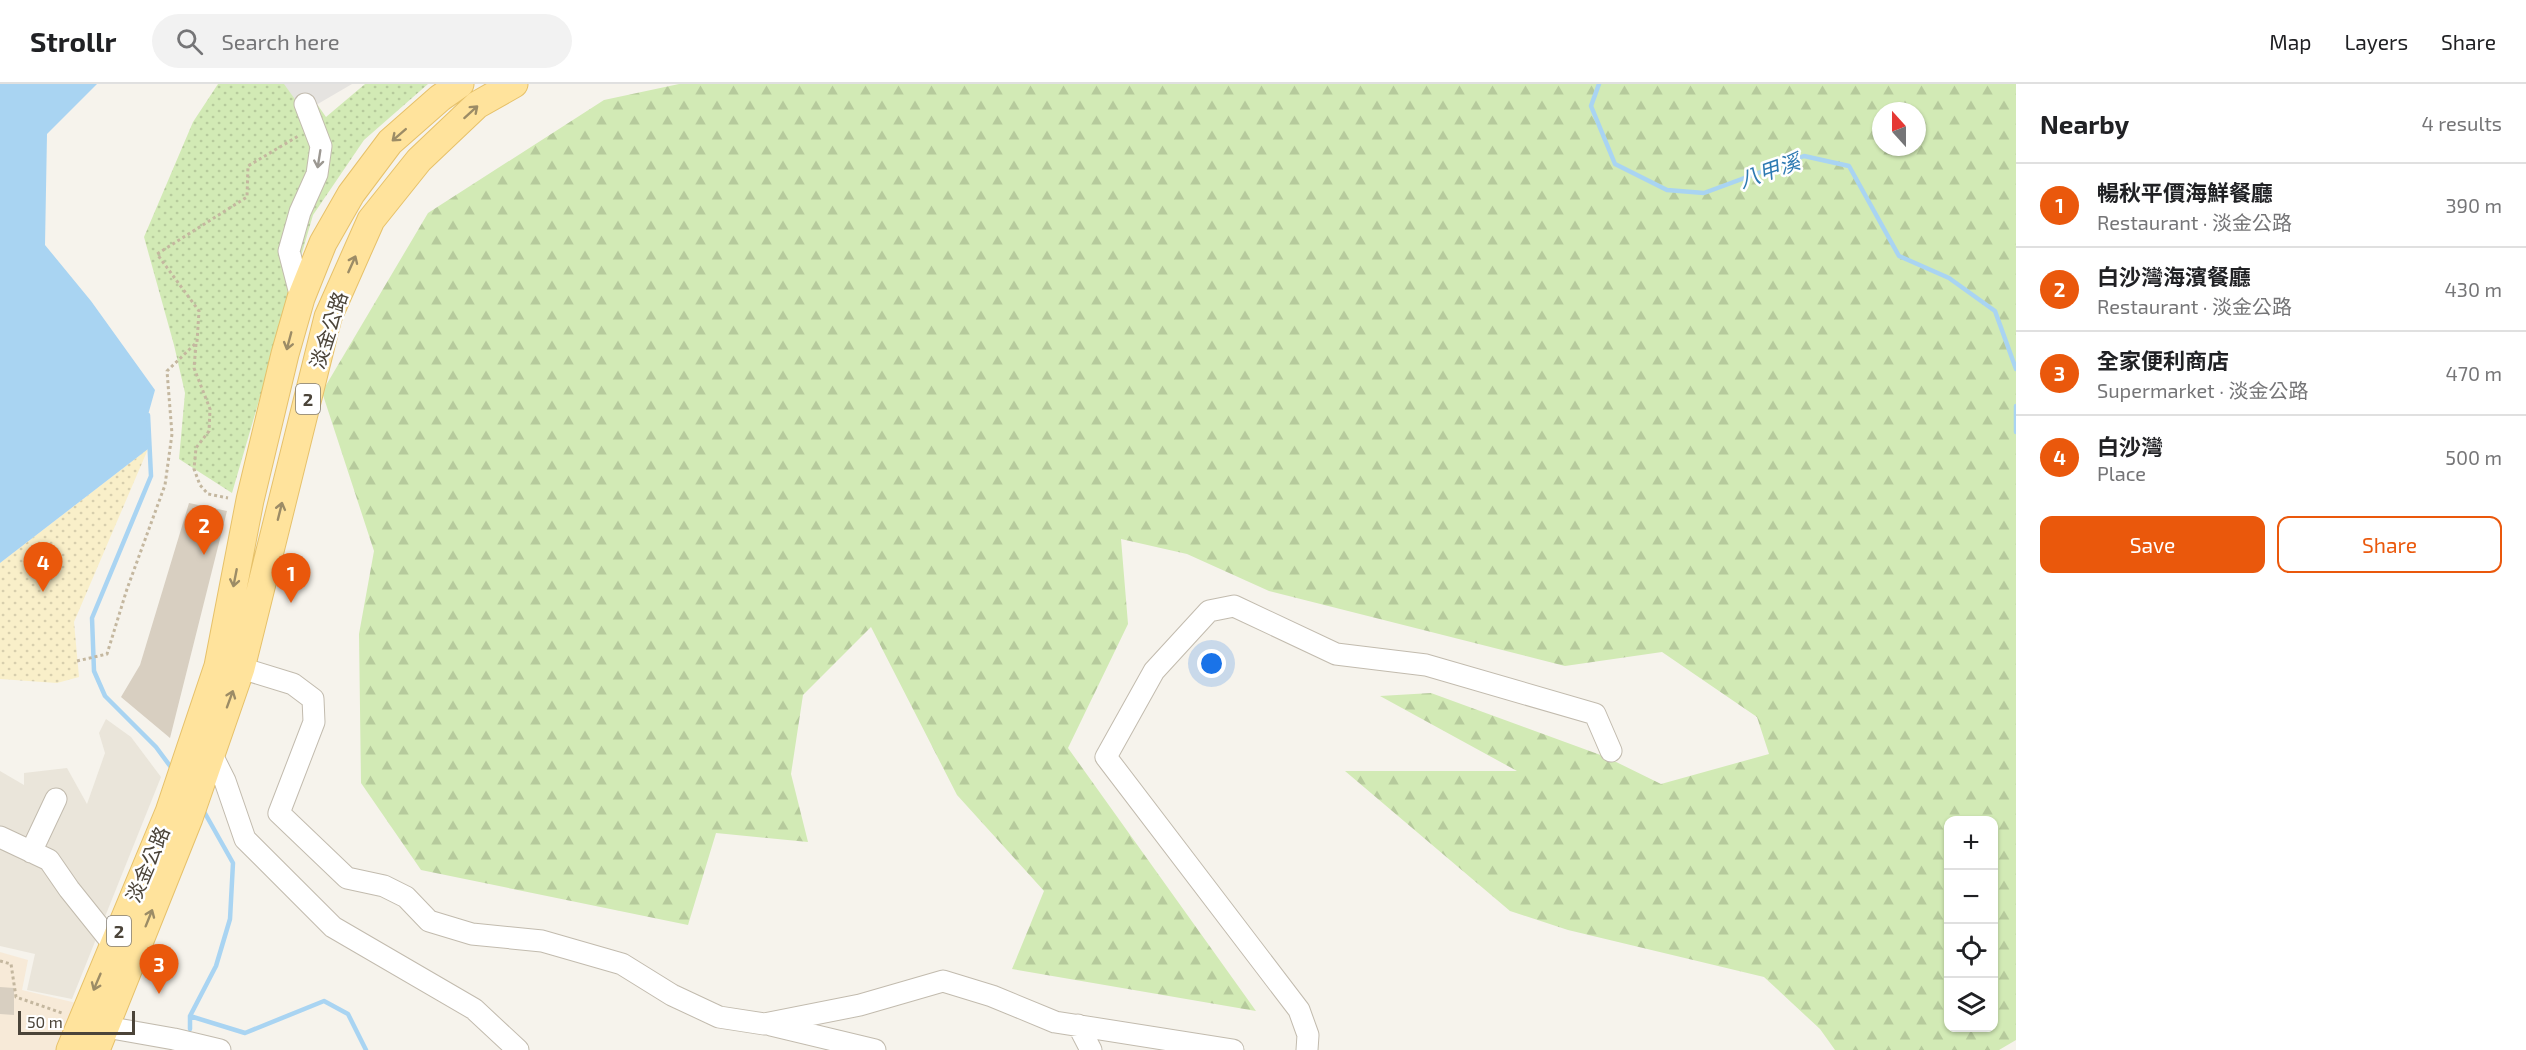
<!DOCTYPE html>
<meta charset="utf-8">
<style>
body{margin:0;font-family:"Exo 2","Noto Sans TC",sans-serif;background:#f2f2f2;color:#202124}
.controls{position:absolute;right:18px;bottom:18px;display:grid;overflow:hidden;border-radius:12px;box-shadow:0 2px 4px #0004}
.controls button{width:54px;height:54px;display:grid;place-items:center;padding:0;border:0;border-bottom:2px solid #e0e0e0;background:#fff;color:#202124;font:30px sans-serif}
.compass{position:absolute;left:1872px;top:18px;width:54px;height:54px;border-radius:50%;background:#fff;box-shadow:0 2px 4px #0004;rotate:339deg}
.scale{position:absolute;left:18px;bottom:15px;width:117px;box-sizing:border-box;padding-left:6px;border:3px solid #4b4439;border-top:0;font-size:16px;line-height:21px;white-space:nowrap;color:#4b4439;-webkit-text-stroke:4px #fff;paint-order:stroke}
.you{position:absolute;left:1212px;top:580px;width:21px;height:21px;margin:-15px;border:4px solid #fff;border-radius:50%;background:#1a73e8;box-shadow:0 0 0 9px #1a73e833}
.badge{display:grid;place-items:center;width:39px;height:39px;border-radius:50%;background:#ea580c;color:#fff;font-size:20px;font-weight:700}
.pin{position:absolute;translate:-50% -50px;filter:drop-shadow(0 2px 3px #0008)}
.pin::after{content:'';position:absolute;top:32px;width:21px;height:18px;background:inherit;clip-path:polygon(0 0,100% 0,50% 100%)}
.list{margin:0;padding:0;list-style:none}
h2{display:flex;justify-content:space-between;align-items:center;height:78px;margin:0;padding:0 24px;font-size:26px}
h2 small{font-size:20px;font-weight:400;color:#757577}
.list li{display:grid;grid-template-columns:39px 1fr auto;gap:18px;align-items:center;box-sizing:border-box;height:84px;padding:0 24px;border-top:2px solid #e0e0e0}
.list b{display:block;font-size:22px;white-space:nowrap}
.list p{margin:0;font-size:20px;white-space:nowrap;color:#757577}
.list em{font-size:20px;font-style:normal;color:#757577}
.actions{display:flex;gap:12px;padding:18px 24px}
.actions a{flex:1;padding:14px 0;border:2px solid #ea580c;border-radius:12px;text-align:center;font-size:21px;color:#ea580c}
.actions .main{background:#ea580c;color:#fff}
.icon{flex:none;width:33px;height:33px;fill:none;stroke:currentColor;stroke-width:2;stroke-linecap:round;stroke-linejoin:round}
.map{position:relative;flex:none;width:2016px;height:966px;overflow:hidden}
header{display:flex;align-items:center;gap:36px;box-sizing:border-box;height:84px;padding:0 30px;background:#fff;border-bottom:2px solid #e0e0e0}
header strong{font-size:28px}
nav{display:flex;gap:33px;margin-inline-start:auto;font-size:21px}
.search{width:420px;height:54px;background:#f2f2f2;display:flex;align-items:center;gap:15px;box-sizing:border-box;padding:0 21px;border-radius:33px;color:#757577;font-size:22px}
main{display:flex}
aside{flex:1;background:#fff}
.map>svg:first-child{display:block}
.residential{fill:#eae5da}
.commercial{fill:#f7ead8}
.green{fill:url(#green-dots)}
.forest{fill:url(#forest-firs);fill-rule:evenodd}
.sand{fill:url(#sand-dots)}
.parking{fill:#e5e3e0}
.water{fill:#a9d4f2}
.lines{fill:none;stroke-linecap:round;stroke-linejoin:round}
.stream{stroke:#a9d4f2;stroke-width:4.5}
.building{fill:#d8cfc1}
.minor-casing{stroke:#c2bbae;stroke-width:23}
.major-casing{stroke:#e6c16a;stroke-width:29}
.path{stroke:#c4b79f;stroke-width:3;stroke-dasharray:3 3;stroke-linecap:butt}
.minor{stroke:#fff;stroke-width:21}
.major{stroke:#ffe39c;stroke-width:27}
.oneway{stroke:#9c8c66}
.oneway2{stroke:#9c9892}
.labels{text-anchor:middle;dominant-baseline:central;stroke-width:5;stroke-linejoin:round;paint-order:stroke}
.shield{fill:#fff;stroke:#817c74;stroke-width:1.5}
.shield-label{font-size:18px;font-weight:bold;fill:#4b4439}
.street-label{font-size:20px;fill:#4b4439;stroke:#fff}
.water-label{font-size:21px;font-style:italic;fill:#2e7ab2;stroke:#fff}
</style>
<header>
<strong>Strollr</strong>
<div class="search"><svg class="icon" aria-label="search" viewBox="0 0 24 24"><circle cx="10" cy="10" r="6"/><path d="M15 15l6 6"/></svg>Search here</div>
<nav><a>Map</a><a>Layers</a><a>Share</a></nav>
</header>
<main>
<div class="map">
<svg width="2016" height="966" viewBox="0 0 2016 966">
<defs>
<pattern id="green-dots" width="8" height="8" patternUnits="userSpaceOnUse" patternTransform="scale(1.5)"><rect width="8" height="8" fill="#d2eab5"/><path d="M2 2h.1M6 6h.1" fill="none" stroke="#b6ca9c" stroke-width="1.8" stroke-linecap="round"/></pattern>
<pattern id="forest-firs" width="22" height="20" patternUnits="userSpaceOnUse" patternTransform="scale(1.5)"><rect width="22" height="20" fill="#d2eab5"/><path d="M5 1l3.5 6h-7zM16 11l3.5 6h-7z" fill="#b6ca9c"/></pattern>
<pattern id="sand-dots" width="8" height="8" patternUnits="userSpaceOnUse" patternTransform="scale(1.5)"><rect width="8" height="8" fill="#f9efc9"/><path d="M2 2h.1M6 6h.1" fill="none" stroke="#d7cead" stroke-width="1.8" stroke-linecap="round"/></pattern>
</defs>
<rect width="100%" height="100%" fill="#f6f3ec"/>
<!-- residential -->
<path class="residential" d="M106 635 131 653 161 693 72 915 27 906 35 870 0 862V687L24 701V689L67 684 87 720 105 669 99 649Z"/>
<!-- commercial -->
<path class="commercial" d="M0 868 28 876 22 906 89 922 76 966H0Z"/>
<!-- green -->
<path class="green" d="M218 0H303L326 33 365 0H428L364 56 313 131 232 409 179 375 185 309 174 261 144 153 193 38Z"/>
<!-- forest -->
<path class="forest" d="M679 0H2016V956L1999 966H1835L1820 945 1764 893 1568 846 1510 827 1345 687H1517L1380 612 1431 609 1606 673 1661 700 1769 670 1757 633 1662 568 1565 582 1269 507 1187 470 1121 455 1128 540 1068 664 1256 927 1012 885 1044 807 957 711 871 543 803 611 791 690 808 758 716 749 688 841 421 786 361 699 359 550 374 467 322 308 428 129 604 16ZM1881 27H1917V63H1881ZM1948 736H1994V944H1948Z"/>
<!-- sand -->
<path class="sand" d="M148 365 74 538 79 593 57 599 0 595V479Z"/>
<!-- parking -->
<path class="parking" d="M284 0H352L304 28Z"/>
<!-- water -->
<path class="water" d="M0 0H97L47 50 45 161 91 217 155 306 148 331V365L0 479Z"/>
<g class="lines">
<!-- stream -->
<path class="stream" d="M1599 0 1591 22 1615 80 1667 106 1704 109 1804 72 1849 82 1899 172 1949 194 1995 227 2016 285
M2016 322V348
M148 331 151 392 92 534 94 587 105 612 156 663 173 686
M190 932 245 949 324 917 348 930 366 966
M190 945V932L216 882 230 835 233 779 202 724"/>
</g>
<!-- building -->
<path class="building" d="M189 419 227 427 170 654 121 613 140 581Z
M0 903 14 904V931L0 930Z"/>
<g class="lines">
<defs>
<path id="minor" d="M301 214 289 167 300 128 317 90 321 62 305 20
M228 583 241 584 293 600 313 615 314 638 279 729 347 794 384 802 406 813 429 837 472 850 542 857 622 880 672 911 719 933 764 940 860 921 943 897 992 912 1055 938 1233 966
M207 661 225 697 245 755 333 843 474 925 518 966
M0 753 49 776 69 805 113 860
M31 768 56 715
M771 941 875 966
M1078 941 1091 966
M106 943 174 955 220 966
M1307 966 1308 951 1299 926 1106 673 1154 587 1209 527 1234 522 1336 570 1426 581 1595 630 1611 667"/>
<path id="major" d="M70 966 169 728 218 582 250 416 285 270 301 214 323 159 351 110 390 58 440 14 460 0
M96 966 189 734 241 584 328 233 371 136 419 76 477 21 514 0"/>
</defs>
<!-- minor casing -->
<use href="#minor" class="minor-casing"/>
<!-- major casing -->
<use href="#major" class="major-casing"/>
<!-- path -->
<path class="path" d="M196 260 194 284 210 325 209 347 196 364 194 385 200 401 208 410 228 414
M77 577 107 570 127 505 165 401 172 350 167 287 197 258 199 227 157 170 247 113 248 82 300 51
M0 877 11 880 16 913 62 929"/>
<!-- minor -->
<use href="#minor" class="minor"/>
<!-- major -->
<use href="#major" class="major"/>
</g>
<!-- one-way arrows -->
<defs><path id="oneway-shaft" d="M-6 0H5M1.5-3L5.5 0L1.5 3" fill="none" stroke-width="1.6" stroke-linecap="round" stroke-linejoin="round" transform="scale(1.5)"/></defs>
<g class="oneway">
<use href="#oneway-shaft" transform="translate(471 28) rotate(-42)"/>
<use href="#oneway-shaft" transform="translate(399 51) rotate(139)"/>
<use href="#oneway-shaft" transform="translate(352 180) rotate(-66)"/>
<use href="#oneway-shaft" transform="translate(289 257) rotate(105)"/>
<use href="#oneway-shaft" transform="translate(280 427) rotate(-76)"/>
<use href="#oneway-shaft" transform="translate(235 494) rotate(101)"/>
<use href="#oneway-shaft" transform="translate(230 615) rotate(-70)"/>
<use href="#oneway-shaft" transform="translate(149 834) rotate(-68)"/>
<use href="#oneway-shaft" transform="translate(97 898) rotate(113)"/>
</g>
<use class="oneway2" href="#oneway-shaft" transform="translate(319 75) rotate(99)"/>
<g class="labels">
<!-- shield labels -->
<g class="shield">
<rect x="296" y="300" width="24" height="30" rx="4.5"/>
<rect x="107" y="832" width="24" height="30" rx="4.5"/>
</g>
<g class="shield-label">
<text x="308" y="315">2</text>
<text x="119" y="847">2</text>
</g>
<!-- street labels -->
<g class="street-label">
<text transform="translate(328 246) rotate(-72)">淡金公路</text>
<text transform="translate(147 780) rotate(-67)">淡金公路</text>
</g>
<!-- water labels -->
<g class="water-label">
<text transform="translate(1769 86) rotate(-19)">八甲溪</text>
</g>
</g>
</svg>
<div class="controls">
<button>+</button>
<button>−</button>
<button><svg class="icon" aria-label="locate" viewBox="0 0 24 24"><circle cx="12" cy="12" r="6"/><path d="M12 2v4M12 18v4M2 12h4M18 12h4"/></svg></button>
<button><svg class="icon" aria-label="layers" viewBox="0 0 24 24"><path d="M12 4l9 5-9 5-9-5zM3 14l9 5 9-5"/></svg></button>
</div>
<svg class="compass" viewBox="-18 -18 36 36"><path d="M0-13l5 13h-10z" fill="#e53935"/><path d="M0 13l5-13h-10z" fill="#757577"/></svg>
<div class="scale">50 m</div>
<div class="you"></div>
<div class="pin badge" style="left:291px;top:519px">1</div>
<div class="pin badge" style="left:204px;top:471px">2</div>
<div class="pin badge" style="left:159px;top:910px">3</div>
<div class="pin badge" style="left:43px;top:508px">4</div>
</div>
<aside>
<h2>Nearby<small>4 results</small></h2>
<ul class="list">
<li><span class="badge">1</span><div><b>暢秋平價海鮮餐廳</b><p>Restaurant · 淡金公路</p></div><em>390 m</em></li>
<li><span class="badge">2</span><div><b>白沙灣海濱餐廳</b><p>Restaurant · 淡金公路</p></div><em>430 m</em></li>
<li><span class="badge">3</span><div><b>全家便利商店</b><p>Supermarket · 淡金公路</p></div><em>470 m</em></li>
<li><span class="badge">4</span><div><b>白沙灣</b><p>Place</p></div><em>500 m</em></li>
</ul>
<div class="actions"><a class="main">Save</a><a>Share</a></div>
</aside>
</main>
